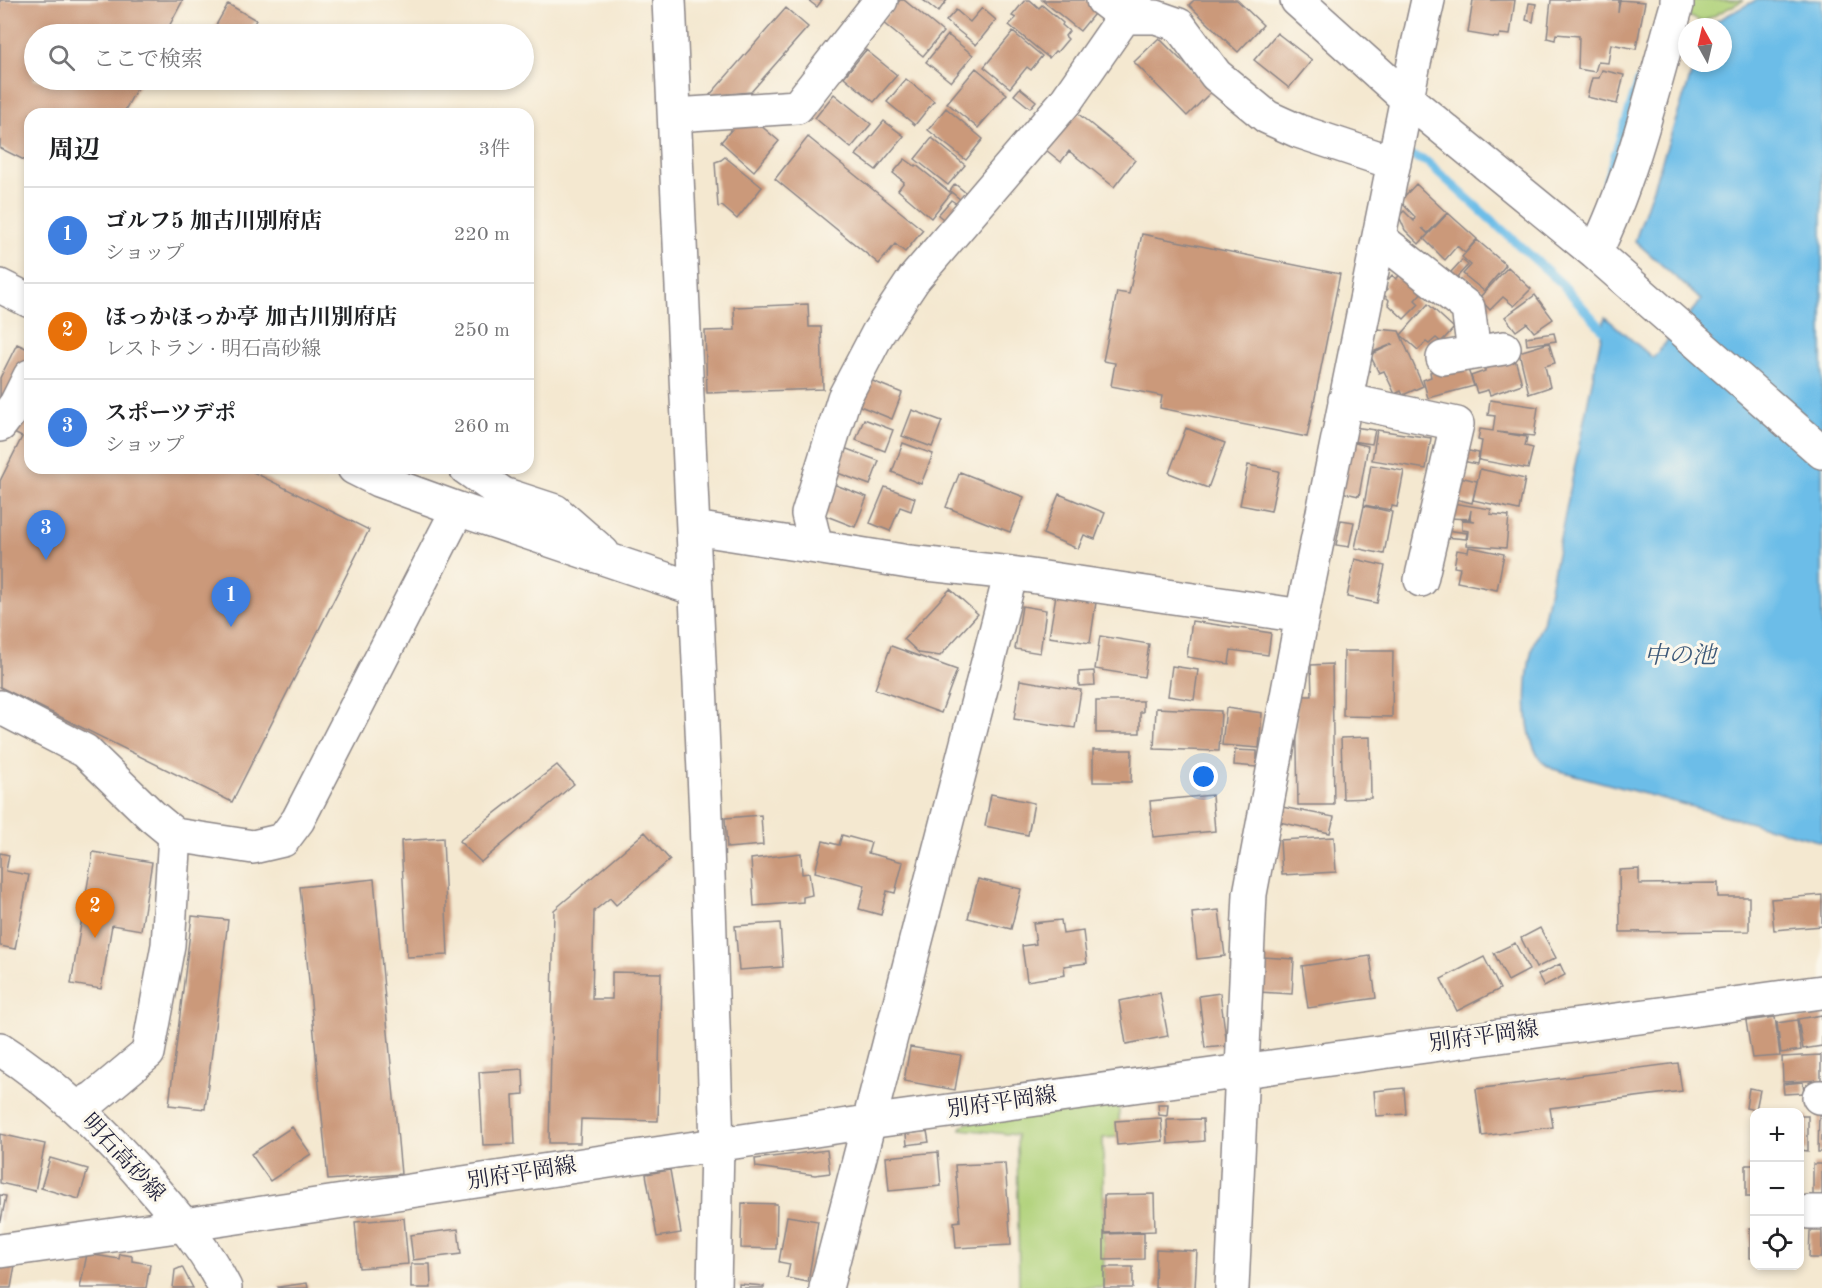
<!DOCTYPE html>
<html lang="ja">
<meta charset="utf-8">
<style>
body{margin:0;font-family:"Old Standard TT","Noto Serif JP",serif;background:#f6f6f6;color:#202124}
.controls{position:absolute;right:18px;bottom:18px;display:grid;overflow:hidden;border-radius:12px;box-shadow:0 3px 9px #0003}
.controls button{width:54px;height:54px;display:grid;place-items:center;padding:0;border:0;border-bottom:2px solid #e0e0e0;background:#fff;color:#202124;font:30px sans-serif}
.compass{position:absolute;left:1678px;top:18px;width:54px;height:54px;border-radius:50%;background:#fff;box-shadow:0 3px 9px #0003;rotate:352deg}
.you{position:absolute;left:1204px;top:777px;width:21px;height:21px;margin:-15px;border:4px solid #fff;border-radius:50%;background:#1a73e8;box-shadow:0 0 0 9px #1a73e833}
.badge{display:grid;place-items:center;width:39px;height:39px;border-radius:50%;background:#1f6fb2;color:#fff;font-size:20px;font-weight:700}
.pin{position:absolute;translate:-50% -50px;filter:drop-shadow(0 2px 3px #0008)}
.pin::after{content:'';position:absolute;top:32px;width:21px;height:18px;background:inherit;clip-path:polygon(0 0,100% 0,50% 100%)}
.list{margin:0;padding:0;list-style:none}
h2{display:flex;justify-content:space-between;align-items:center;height:78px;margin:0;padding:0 24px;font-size:26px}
h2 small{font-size:20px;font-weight:400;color:#757577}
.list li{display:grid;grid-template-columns:39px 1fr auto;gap:18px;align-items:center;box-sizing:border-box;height:96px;padding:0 24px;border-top:2px solid #e0e0e0}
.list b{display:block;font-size:22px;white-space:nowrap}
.list p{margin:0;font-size:20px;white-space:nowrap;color:#757577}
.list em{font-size:20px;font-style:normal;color:#757577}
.icon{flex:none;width:33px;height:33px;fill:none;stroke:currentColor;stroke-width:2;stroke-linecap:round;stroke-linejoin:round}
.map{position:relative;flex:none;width:1822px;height:1288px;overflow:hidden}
.search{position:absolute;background:#fff;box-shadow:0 3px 9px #0003;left:24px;top:24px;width:510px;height:66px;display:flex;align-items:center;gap:15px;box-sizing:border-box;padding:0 21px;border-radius:33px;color:#757577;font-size:22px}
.panel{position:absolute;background:#fff;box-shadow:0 3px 9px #0003;left:24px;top:108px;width:510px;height:366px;border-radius:18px}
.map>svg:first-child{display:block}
.green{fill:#b0d27a;stroke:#697a5a;stroke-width:1.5}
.water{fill:#6cbde8;stroke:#477092;stroke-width:1.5}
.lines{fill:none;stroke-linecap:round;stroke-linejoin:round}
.stream{stroke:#6cbde8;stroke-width:9}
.building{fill:#cb997a}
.minor-casing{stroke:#8b8586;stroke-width:36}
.major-casing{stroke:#8b8586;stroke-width:36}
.minor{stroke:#fff;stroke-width:33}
.major{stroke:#fff;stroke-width:33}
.labels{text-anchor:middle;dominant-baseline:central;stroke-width:6;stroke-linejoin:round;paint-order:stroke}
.street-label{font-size:22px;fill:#22223b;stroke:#fbf7ec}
.water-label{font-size:24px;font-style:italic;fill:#3c5878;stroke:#fbf7ec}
</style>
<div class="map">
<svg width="1822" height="1288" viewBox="0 0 1822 1288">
<rect width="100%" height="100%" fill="#fbf7ec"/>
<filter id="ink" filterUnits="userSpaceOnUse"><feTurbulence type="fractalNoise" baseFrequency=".0167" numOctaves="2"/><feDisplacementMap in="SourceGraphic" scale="12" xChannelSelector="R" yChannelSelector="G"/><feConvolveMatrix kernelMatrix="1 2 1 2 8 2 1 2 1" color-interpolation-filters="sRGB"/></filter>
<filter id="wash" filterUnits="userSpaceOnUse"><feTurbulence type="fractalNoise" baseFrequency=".008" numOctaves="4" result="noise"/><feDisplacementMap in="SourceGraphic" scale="24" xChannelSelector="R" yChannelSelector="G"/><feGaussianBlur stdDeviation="1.35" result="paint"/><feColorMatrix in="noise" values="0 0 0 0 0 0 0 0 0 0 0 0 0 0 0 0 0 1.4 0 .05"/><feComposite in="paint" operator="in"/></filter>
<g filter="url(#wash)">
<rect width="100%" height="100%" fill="#f4e8d0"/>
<!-- green -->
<path class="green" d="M1688 0H1744L1702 22 1684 14Z
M1119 1104V1137L1103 1138 1104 1288H1019L1017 1135 960 1129 966 1123Z"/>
<!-- water -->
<path class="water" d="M1756 0H1822V842L1553 769C1548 766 1542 763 1539 758 1522 729 1525 679 1532 649 1534 640 1539 631 1543 623L1605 317 1653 358 1701 300 1635 241 1695 63H1723V27L1707 26Z"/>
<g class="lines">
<!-- stream -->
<path class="stream" d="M1402 152 1427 162 1562 284 1603 330
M1592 216 1601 198 1639 81"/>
</g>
<g id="blocks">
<!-- building -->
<path class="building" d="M0 0H183L165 34H34V80H141L123 114H30V163L0 148Z
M808 0H822L817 7Z
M900 0H904L943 32 923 56 882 22Z
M923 0H947L938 12Z
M1025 0H1030L1039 8 1042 5 1063 23 1062 25 1069 31 1065 36 1068 39 1057 52 1055 51 1049 58 1009 25 1016 18 1012 16Z
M1042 0H1097L1102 4 1080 31Z
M1194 0H1237L1263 25 1238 52 1189 5Z
M1473 0H1515L1510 35 1500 34 1498 38 1468 33Z
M1551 0H1619L1618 13 1620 0 1645 2 1636 49 1611 44 1608 63 1598 62 1595 72 1578 69 1579 36 1556 34 1555 40 1547 38Z
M1529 3 1536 4 1533 22 1526 20Z
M228 4 256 20 248 34H211Z
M786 8 808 27 751 92 709 96Z
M982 8 996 20 976 45 946 21 956 10 970 22Z
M1013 32 1042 56 1031 70 1027 67 1010 88 984 67Z
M1277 33 1312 60 1289 88 1254 60Z
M948 35 973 55 951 82 926 62Z
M1159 38 1212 91 1187 116 1134 62Z
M866 50 897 75 874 102 844 77Z
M976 68 1007 94 978 128 947 103Z
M1602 70 1624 75 1617 104 1587 97 1592 78H1599Z
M906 79 934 101 915 125 887 102Z
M1020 88 1036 101 1030 108 1014 95Z
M834 94 871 124 851 148 815 118Z
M946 108 983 139 966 160 928 130Z
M1076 112 1135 160 1114 187 1069 151 1061 162 1046 150Z
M754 120 779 141 754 171 721 142 737 123Z
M884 121 904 136 876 170 856 155Z
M808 137 923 230 905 252 895 244 879 264 775 179Z
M932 138 965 165 948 185 915 159Z
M725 157 762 187 737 219 722 206 718 207 715 162 721 160Z
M905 159 915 166 916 165 951 193 931 218 898 190 904 182 893 173Z
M955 184 966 193 961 200 950 191Z
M1416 184 1447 213 1428 233 1422 228 1428 234 1419 244 1405 230 1399 216 1404 211 1414 221 1415 217 1400 201Z
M951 200 960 206 947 222 938 215Z
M1448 213 1477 239 1465 253 1457 246 1445 260 1424 239Z
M1142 234 1340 274 1307 437 1160 408 1162 396 1111 386 1115 363 1103 361 1117 292 1129 294Z
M1477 240 1506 265 1484 291 1463 274 1471 265 1462 257Z
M1462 260 1468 265 1456 278 1451 272Z
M1508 267 1531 289 1514 306 1503 297 1490 310 1479 298Z
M1403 272 1423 291 1415 300 1419 304 1404 319 1388 304 1389 300 1383 294 1388 289 1384 285 1392 275 1396 279Z
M1535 295 1553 319 1534 332 1527 323 1516 331 1505 317Z
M808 304 809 327H821L823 389 707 393 705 331 735 330 734 307Z
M1428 304 1454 328 1441 342 1436 338 1429 344 1426 342 1418 350 1401 335Z
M1377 329 1399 331 1423 386 1403 395 1401 391 1395 394 1384 371 1379 373 1370 355 1393 344 1370 353Z
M1554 333 1556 341 1527 345 1526 337Z
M1549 343 1555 363 1545 366 1550 387 1529 394 1519 352Z
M17 344 30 350V468H245L369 530 232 802 0 687V481L22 437 0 426V378Z
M1515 359 1522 384 1490 395 1488 390 1477 393 1471 376 1485 371V367Z
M1462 364 1467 367 1474 386 1428 398 1423 380 1431 377 1430 372Z
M870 380 902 393 892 419 860 406Z
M1490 400 1538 407 1534 436 1497 432 1527 437 1525 446 1533 448 1528 469 1479 460 1482 441 1478 440 1480 429 1493 431 1495 416 1488 415Z
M912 410 942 421 932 447 902 436Z
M864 419 893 430 885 451 856 440Z
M1353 427 1375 430 1372 444 1351 441Z
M1186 428 1225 443 1208 488 1169 473Z
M1377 430 1431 438 1426 469 1372 460Z
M1351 442 1368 446 1359 496 1341 492Z
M903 443 933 454 921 484 892 472Z
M844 448 879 461 870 485 835 472Z
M1464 450 1479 453 1477 464 1462 461Z
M1248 465 1279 471 1271 511 1240 505Z
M1371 465 1404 471 1397 507 1392 506 1391 510 1364 505Z
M1480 469 1525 479 1519 510 1473 500Z
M960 472 1024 497 1010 532 946 507Z
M1460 477 1477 481 1472 503 1455 499Z
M828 482 867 497 855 527 816 512Z
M885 487 915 498 911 511 900 507 890 531 870 523Z
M1059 494 1105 513 1095 539 1084 535 1078 549 1043 534Z
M1452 503 1491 509 1490 514 1509 516 1506 548 1467 545 1468 531 1462 530V520L1475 521 1470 520 1471 510 1469 519 1450 518Z
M1364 506 1392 512 1384 554 1355 548Z
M1341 520 1354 522 1349 547 1336 545Z
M1446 530 1467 533 1466 539 1445 537Z
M1469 547 1504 554 1497 590 1457 582 1460 568 1454 567 1457 550 1468 552Z
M1355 559 1385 566 1377 603 1347 597Z
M950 589 978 614 940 656 919 653 904 639Z
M1056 595 1096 602 1090 643 1049 637Z
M1022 606 1046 610 1040 653 1015 649Z
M1192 621 1271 633 1268 655 1231 650 1229 664 1187 657Z
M1100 636 1149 644 1144 677 1095 669Z
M891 646 957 670 941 713 875 689Z
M1344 651H1393L1392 717 1343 716Z
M1332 664 1334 805H1298L1296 696H1312L1311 665Z
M1172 666 1198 670 1194 700 1168 696Z
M1094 671 1095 685 1079 686V672Z
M1020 680 1081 690 1075 728 1014 719Z
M1096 701H1143V712H1140V733H1096Z
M1156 708 1221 711 1219 751 1154 749Z
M1226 708 1262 713 1259 748 1222 745Z
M1370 737 1371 798 1343 799 1341 738Z
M1093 750H1132L1131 782H1093Z
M1235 750 1257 751V767L1234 765Z
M557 765 574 784 481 862 459 841Z
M991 794 1034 803 1028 835 985 826Z
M1212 795 1215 831 1153 837 1150 801Z
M1282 807 1334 817 1330 833 1279 822Z
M761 815 763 845 727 848 725 818Z
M645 832 670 860 616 905 610 898 594 911 592 999H612V972L661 973 658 1121 581 1119 580 1143H549L554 910Z
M842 835 871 843 868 853 903 862 895 893 887 891 881 915 859 909 865 885 815 872 823 841 839 845Z
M1334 837 1336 872 1282 875 1280 840Z
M443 838 448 955 407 957 401 841Z
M93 852 152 862 141 930 112 925 101 989 71 984Z
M0 853 9 855 6 871 29 875 15 949 0 946Z
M801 853 802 874 809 873 812 895 803 897V902L754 906 751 859Z
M1639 869V884L1718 883V897H1749V931L1620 932 1619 870Z
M374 879 401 1174 328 1180 300 887Z
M978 879 1021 889 1011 929 968 918Z
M1822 895V926L1774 930 1771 899Z
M1219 910 1225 956 1197 959 1192 913Z
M192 916 228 920 205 1109 169 1105Z
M1061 920 1063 934 1083 931 1087 963 1064 966 1065 975 1027 981 1022 946 1036 944 1033 923Z
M780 923 783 967 739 970 735 926Z
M1540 928 1556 958 1536 968 1521 938Z
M1515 943 1529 970 1508 981 1494 953Z
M1370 956 1376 998 1308 1008 1302 966Z
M1262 957 1294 959 1292 994 1259 992Z
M1484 957 1500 989 1457 1011 1441 979Z
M1560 964 1565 975 1544 986 1538 975Z
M1160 993 1168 1036 1126 1044 1119 1001Z
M1220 993 1227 1046 1205 1048 1199 996Z
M1822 1015V1046L1803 1049 1798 1019Z
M1775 1017 1780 1056 1752 1058 1746 1021Z
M1797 1020 1801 1050 1781 1053 1777 1023Z
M910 1047 961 1055 955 1090 904 1081Z
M1821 1055V1080L1783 1082 1782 1057Z
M1678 1063 1682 1091 1550 1108 1553 1127 1482 1136 1476 1089Z
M523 1069 524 1094 513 1095 515 1144 483 1145 479 1072Z
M1803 1082 1804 1093 1784 1094 1783 1084Z
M1404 1088 1406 1114 1376 1116 1374 1091Z
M1749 1088 1760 1090 1756 1110 1746 1108Z
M1158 1104H1168L1167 1116 1159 1115Z
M1819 1115H1822V1152H1818Z
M1800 1116H1808V1151L1800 1150Z
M1161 1118 1163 1141 1117 1145 1115 1121Z
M1203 1119 1204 1141 1168 1144 1167 1120Z
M292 1127 311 1154 270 1181 251 1154Z
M927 1131 929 1142 907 1145 906 1134Z
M0 1134 45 1144 35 1191 0 1183Z
M827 1150 830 1173 815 1175 756 1167 755 1159Z
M938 1152 941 1186 889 1191 886 1157Z
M50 1158 88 1169 79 1199 41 1188Z
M1005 1163 1011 1245 956 1248 954 1222 960 1221 955 1165Z
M1813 1164H1822V1195H1813Z
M1746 1165H1754V1197H1746Z
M670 1170 681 1233 657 1237 646 1174Z
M1154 1194 1155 1231 1104 1233V1195Z
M0 1195 6 1196 1 1221H0Z
M742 1203 777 1204 776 1249 741 1248Z
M787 1216 818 1221 808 1282 787 1278 790 1264 779 1262Z
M404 1218 408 1264 359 1268 355 1222Z
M1750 1228H1754V1258H1750Z
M458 1229 461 1254 413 1260 410 1235Z
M1810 1231H1822V1258H1809Z
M1144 1233V1259L1104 1260V1234Z
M1156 1249 1197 1251 1195 1288H1155Z
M87 1254 119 1259 120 1254 132 1256V1261L150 1264 146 1288H80Z
M16 1259 11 1288H0V1261Z
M411 1264H430L431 1288H411Z
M182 1267 193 1288H173L175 1270Z
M1104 1267H1133V1288H1104Z
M307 1283 308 1288H279L278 1287Z
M739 1284 764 1286V1288H739Z"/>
</g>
</g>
<g filter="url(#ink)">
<use href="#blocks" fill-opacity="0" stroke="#8b8586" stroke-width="1.5"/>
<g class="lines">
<defs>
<path id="minor" d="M669 0 706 816 717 1145 714 1288
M1103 0 1125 17H1156L1179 25 1216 75 1267 117 1298 131 1394 163
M1136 0 1066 101 914 279 878 333 844 398 808 514 816 547 909 562 1011 573 1302 616
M1297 0 1407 99 1595 253 1822 452
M675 115 797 107 881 0
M1379 238 1468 308 1474 352
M1595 253C1633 177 1653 87 1677 5V0
M0 286 30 301
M1443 358 1504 348
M1345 400 1457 424 1421 580
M0 425 16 404 30 376
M354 468 378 480 458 509 695 589
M466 468 503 494 555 511 603 553
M694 528 816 547
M0 707 85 751 152 816 175 835 253 847 283 840 298 820 458 509
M1819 1097H1822
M77 1107 94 1098 148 1053 168 945 175 835
M1809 1212H1822
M0 1251 184 1225
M826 1288 1011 573
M1232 1288 1250 894 1302 616 1414 63 1428 0"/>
<path id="major" d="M0 1049C59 1086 110 1138 155 1191 181 1221 207 1252 225 1288
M184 1225 868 1122 1822 992"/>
</defs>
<!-- minor casing -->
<use href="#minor" class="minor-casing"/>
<!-- major casing -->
<use href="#major" class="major-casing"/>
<!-- minor -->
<use href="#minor" class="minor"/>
<!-- major -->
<use href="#major" class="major"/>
</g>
</g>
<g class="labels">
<!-- street labels -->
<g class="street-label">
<text transform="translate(1484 1037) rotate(-8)">別府平岡線</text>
<text transform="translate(1002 1103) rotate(-8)">別府平岡線</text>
<text transform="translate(123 1158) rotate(47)">明石高砂線</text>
<text transform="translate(522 1174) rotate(-9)">別府平岡線</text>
</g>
<!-- water labels -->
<g class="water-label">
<text x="1680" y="657">中の池</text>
</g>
</g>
</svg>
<div class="controls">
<button>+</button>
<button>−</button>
<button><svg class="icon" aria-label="locate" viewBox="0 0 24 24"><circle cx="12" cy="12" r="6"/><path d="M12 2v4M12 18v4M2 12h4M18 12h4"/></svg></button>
</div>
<svg class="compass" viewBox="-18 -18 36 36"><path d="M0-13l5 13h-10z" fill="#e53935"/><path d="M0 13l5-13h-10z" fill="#757577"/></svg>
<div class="you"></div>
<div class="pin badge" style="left:231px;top:627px;background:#3f7fe0">1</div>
<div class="pin badge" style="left:95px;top:938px;background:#e8710a">2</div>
<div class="pin badge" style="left:46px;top:560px;background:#3f7fe0">3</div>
<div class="search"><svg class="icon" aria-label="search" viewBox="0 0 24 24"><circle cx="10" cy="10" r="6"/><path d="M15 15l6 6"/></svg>ここで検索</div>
<section class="panel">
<h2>周辺<small>3件</small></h2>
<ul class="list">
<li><span class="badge" style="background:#3f7fe0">1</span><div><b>ゴルフ5 加古川別府店</b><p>ショップ</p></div><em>220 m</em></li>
<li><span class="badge" style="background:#e8710a">2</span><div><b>ほっかほっか亭 加古川別府店</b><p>レストラン · 明石高砂線</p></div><em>250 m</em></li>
<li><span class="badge" style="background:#3f7fe0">3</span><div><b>スポーツデポ</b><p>ショップ</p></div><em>260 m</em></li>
</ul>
</section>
</div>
